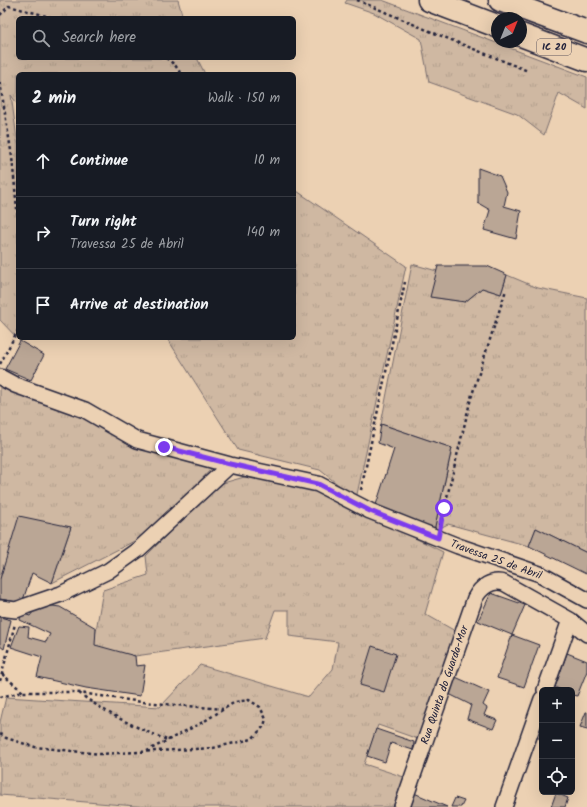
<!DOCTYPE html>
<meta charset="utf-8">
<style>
body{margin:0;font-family:Kalam,sans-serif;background:#242831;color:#f1f3f6}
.controls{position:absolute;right:12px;bottom:12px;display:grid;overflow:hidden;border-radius:6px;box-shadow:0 4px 16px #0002}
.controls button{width:36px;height:36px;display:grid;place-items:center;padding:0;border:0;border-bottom:1px solid #363941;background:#171b24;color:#f1f3f6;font:20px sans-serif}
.compass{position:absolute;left:491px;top:12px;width:36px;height:36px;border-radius:50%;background:#171b24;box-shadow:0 4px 16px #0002;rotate:43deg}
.stop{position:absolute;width:12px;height:12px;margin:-9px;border:3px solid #7c3aed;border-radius:50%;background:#fff}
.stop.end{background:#7c3aed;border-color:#fff;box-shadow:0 1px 4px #0008}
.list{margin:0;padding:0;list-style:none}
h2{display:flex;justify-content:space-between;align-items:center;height:52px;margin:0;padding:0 16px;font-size:17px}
h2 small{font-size:13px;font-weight:400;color:#9ea1a6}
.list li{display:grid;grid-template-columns:26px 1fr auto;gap:12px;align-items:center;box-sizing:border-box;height:72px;padding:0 16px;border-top:1px solid #363941}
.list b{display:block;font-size:15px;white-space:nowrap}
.list p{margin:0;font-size:13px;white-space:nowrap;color:#9ea1a6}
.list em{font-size:13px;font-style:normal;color:#9ea1a6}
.icon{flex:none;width:22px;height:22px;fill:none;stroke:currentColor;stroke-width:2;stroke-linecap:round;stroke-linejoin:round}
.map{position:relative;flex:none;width:587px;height:807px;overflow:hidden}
.search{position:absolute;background:#171b24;box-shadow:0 4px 16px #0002;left:16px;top:16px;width:280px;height:44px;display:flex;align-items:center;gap:10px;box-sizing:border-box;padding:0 14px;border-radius:6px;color:#9ea1a6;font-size:15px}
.panel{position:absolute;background:#171b24;box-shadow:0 4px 16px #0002;left:16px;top:72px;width:280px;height:268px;border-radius:6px}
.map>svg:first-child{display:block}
.grass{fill:url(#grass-tufts);stroke:#786d6e}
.building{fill:#baa695;stroke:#22223b}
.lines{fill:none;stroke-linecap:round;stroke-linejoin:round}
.minor-casing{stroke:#22223b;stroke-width:18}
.trunk-casing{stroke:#22223b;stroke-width:25}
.path{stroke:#22223b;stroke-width:2.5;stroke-dasharray:3 3;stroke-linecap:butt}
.minor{stroke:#ecd1b3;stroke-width:15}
.trunk{stroke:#ecd1b3;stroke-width:22}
.route{stroke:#7c3aed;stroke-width:5}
.labels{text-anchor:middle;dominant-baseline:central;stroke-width:3;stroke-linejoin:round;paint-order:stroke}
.shield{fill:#ecd1b3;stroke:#5f565f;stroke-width:1}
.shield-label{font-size:10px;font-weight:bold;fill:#22223b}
.street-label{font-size:11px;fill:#22223b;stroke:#ecd1b3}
</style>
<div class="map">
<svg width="587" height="807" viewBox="0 0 587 807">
<defs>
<pattern id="grass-tufts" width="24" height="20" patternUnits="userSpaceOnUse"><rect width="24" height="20" fill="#cfb8a2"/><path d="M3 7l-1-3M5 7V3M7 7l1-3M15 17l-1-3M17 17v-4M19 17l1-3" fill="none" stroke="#b19e8c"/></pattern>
</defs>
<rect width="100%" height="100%" fill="#ecd1b3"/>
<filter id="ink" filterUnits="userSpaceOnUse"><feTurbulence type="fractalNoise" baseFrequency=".025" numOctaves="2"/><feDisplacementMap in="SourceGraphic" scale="8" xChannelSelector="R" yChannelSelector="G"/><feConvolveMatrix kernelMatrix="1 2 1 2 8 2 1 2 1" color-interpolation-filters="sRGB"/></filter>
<g filter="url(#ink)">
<!-- grass -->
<path class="grass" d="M0 0H178L183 18H18V58H197L205 74H18V105L11 95 18 146V338H20V341L0 320Z
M347 0H382L587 77V109L559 93 544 135 517 114 429 82 421 39 374 13 345 3Z
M294 189 406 266 356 499 320 470 238 450 167 338H294Z
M412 264 437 271 431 297 465 302 482 288 501 294 507 275 538 288 587 298V553L536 528 529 546 448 524 434 531 452 448 381 424Z
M0 383 17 393 80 416 136 444 213 467 152 532 52 583 71 527 0 579Z
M248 476 317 489 443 552 425 614 457 632 418 739 378 725 364 764 404 777 393 807H148L0 795V722L6 697 160 707 200 665 309 697 333 669 338 642 289 636V610H275L265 638 135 656 93 648 103 590 148 575 146 556 216 485Z"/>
<!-- building -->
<path class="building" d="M478 168 500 176 507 192 504 206 521 211 516 239 484 230 490 210 478 203Z
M438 266H487L507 275 501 294 482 288 465 302 430 297Z
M20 341 44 355 31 380 5 369Z
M381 424 452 448 434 531 375 508 394 449 378 443Z
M19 516 71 527 52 583 32 573 22 603 0 599V579Z
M536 528 587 553 586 574 529 546Z
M491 593 525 605 512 635 478 621Z
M39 604 60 607 96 628 95 645 135 656 136 666 145 665 140 696 86 688 37 677 42 657 11 647 19 626 29 627 28 637 46 642 50 634 20 620 21 613 30 616Z
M0 617 11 620 4 649 0 646Z
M512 635 539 645 524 687 497 678Z
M372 646 396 654 384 692 360 685Z
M567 653 587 661V671L577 696 572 695V690H561L555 687Z
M451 675 489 692 483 705 487 708 484 715 497 720 493 729 467 719 471 705 445 692Z
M586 712H587V729L580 727Z
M542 720V739L535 737Z
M376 729 414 742 413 750 391 743 385 762 367 756Z
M414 793 447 807H407Z
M556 793 568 798 565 807H551Z
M455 798 464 801 461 807H451Z"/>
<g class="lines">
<defs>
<path id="minor" d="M0 377 15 385 85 410 137 440 230 465 318 484 370 511 458 546 540 574 587 600
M0 608 16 610 26 606 61 594 108 571 139 549 230 465
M545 690 570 620
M402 807 475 598C481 587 492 579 504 583L570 620 587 634
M504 807 542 699"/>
<path id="trunk" d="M429 0 497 26
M500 0 587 32
M521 35 587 60"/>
</defs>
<!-- minor casing -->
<use href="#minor" class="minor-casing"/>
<!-- trunk casing -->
<use href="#trunk" class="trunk-casing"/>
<!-- path -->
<path class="path" d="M357 0 434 33 528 71
M0 15 9 6 54 18
M166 58 175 65 181 74
M0 82 12 157 18 219
M0 364 18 330
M361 490 405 282
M440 526 471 398 506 290
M2 674 23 692
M0 681 15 624
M79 693C107 714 135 727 167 740
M0 697 23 692H73L142 702 223 709
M0 734 6 738 35 747 100 754 213 748 252 739 264 726 266 719 260 707 249 700 235 702 203 722 147 751"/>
<!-- minor -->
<use href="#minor" class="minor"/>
<!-- trunk -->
<use href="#trunk" class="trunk"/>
</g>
</g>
<g class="lines" filter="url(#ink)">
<!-- route -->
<path class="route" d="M164 447 230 464 318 484 370 511 438 538 444 508"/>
</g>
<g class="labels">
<!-- shield labels -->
<rect class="shield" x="537" y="39" width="34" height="16" rx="3"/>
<g class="shield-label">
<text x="554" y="47">IC 20</text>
</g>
<!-- street labels -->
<g class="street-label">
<text transform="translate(496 560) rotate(20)">Travessa 25 de Abril</text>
<text transform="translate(445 685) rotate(-71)">Rua Quinta do Guarda-Mor</text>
</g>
</g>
</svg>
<div class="controls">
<button>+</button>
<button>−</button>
<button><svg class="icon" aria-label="locate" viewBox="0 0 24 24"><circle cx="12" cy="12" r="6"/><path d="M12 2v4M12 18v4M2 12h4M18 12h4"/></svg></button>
</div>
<svg class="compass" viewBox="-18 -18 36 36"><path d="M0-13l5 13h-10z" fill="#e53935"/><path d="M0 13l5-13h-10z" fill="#9ea1a6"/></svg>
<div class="stop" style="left:444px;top:508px"></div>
<div class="stop end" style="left:164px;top:447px"></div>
<div class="search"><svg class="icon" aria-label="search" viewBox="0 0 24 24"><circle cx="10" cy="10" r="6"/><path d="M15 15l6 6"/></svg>Search here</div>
<section class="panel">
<h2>2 min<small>Walk · 150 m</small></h2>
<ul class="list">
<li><svg class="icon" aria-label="ahead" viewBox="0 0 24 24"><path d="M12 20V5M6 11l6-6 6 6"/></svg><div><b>Continue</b></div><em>10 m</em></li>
<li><svg class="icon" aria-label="right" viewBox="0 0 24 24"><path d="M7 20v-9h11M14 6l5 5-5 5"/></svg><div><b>Turn right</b><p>Travessa 25 de Abril</p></div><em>140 m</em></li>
<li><svg class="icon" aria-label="arrive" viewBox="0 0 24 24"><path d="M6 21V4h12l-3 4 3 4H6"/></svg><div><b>Arrive at destination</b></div></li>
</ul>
</section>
</div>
